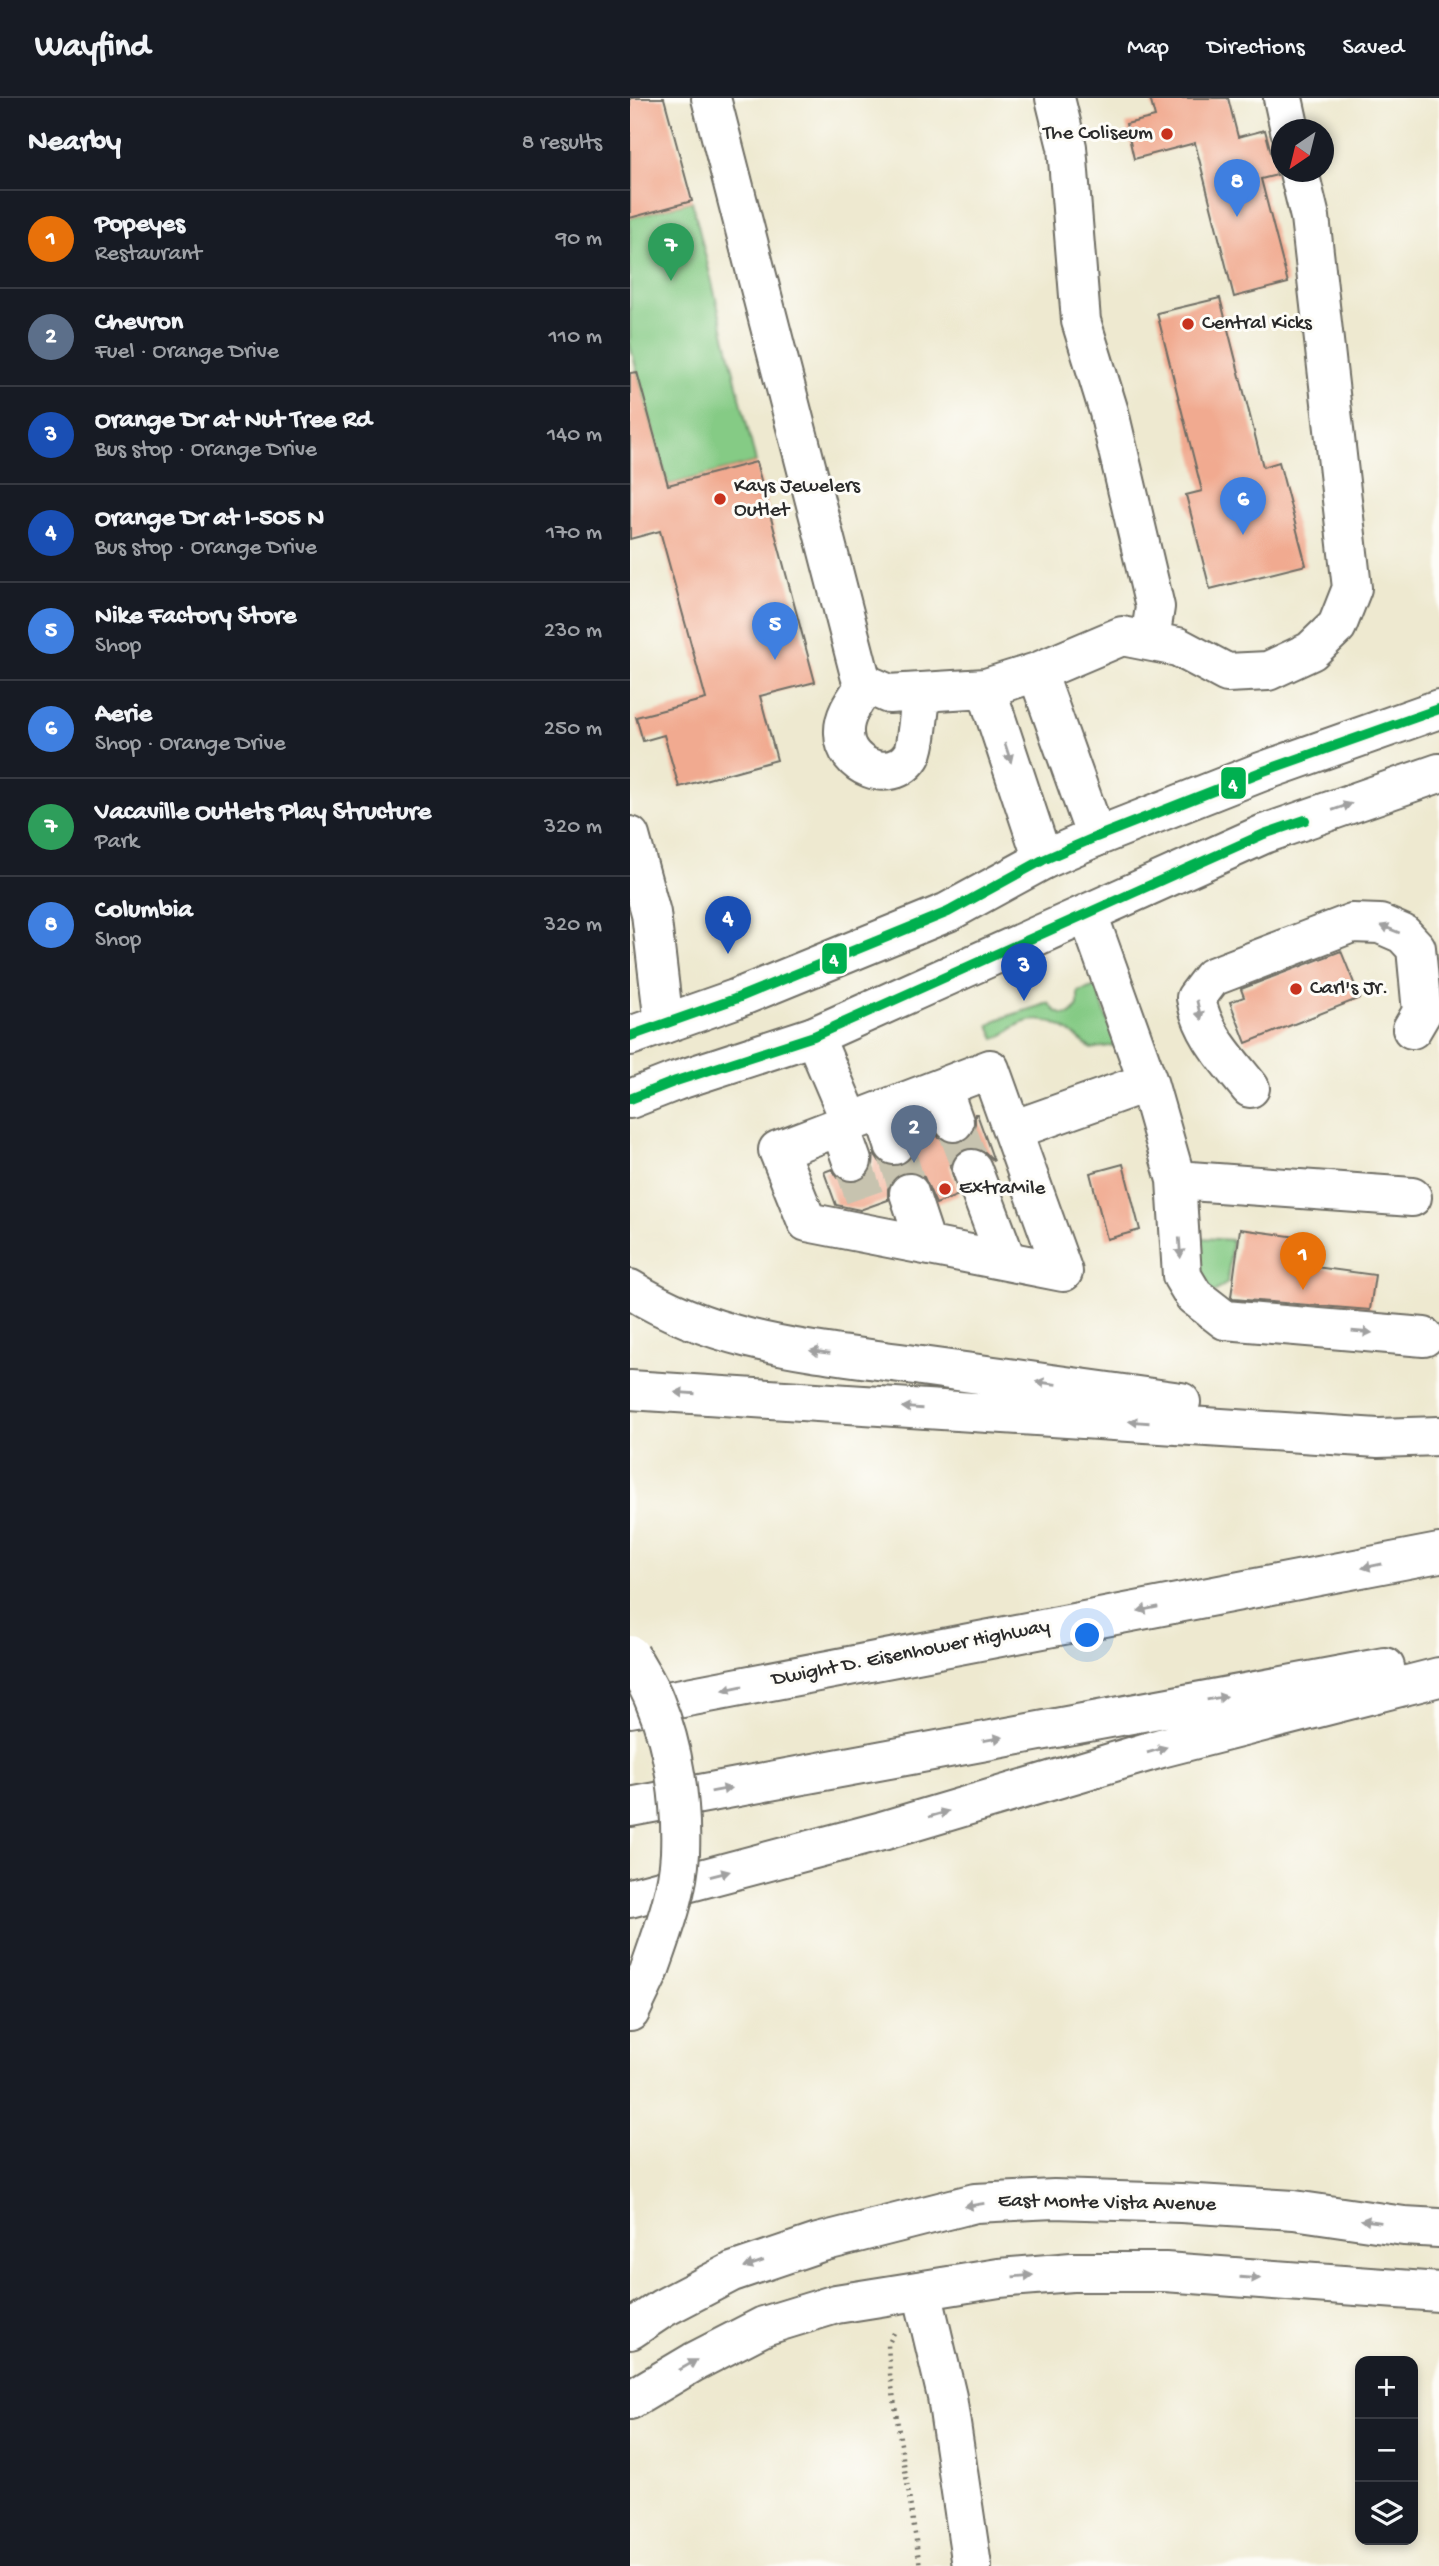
<!DOCTYPE html>
<meta charset="utf-8">
<style>
body{margin:0;font-family:"Gochi Hand",sans-serif;background:#20242c;color:#f1f3f6}
.controls{position:absolute;right:21px;bottom:21px;display:grid;overflow:hidden;border-radius:14px;box-shadow:0 4px 10px #0003}
.controls button{width:63px;height:63px;display:grid;place-items:center;padding:0;border:0;border-bottom:2px solid #363941;background:#171b24;color:#f1f3f6;font:35px sans-serif}
.compass{position:absolute;left:641px;top:21px;width:63px;height:63px;border-radius:50%;background:#171b24;box-shadow:0 4px 10px #0003;rotate:215deg}
.you{position:absolute;left:458px;top:1538px;width:24px;height:24px;margin:-18px;border:5px solid #fff;border-radius:50%;background:#1a73e8;box-shadow:0 0 0 10px #1a73e833}
.badge{display:grid;place-items:center;width:46px;height:46px;border-radius:50%;background:#2563eb;color:#fff;font-size:23px;font-weight:700}
.pin{position:absolute;translate:-50% -58px;filter:drop-shadow(0 2px 4px #0008)}
.pin::after{content:'';position:absolute;top:37px;width:24px;height:21px;background:inherit;clip-path:polygon(0 0,100% 0,50% 100%)}
.list{margin:0;padding:0;list-style:none}
h2{display:flex;justify-content:space-between;align-items:center;height:91px;margin:0;padding:0 28px;font-size:30px}
h2 small{font-size:23px;font-weight:400;color:#9ea1a6}
.list li{display:grid;grid-template-columns:46px 1fr auto;gap:21px;align-items:center;box-sizing:border-box;height:98px;padding:0 28px;border-top:2px solid #363941}
.list b{display:block;font-size:26px;white-space:nowrap}
.list p{margin:0;font-size:23px;white-space:nowrap;color:#9ea1a6}
.list em{font-size:23px;font-style:normal;color:#9ea1a6}
.icon{flex:none;width:38px;height:38px;fill:none;stroke:currentColor;stroke-width:2;stroke-linecap:round;stroke-linejoin:round}
.map{position:relative;flex:none;width:809px;height:2468px;overflow:hidden}
header{display:flex;align-items:center;gap:42px;box-sizing:border-box;height:98px;padding:0 35px;background:#171b24;border-bottom:2px solid #363941}
header strong{font-size:33px}
nav{display:flex;gap:38px;margin-inline-start:auto;font-size:24px}
main{display:flex}
aside{flex:1;background:#171b24}
.map>svg:first-child{display:block}
.green{fill:#85cb85;stroke:#587b58;stroke-width:2}
.building{fill:#f1aa90}
.lines{fill:none;stroke-linecap:round;stroke-linejoin:round}
.minor-tunnel{stroke:#c7c3af;stroke-width:38;stroke-dasharray:38 19;stroke-linecap:butt}
.minor-casing{stroke:#6f6e65;stroke-width:42}
.major-casing{stroke:#6f6e65;stroke-width:42}
.highway-casing{stroke:#6f6e65;stroke-width:42}
.path{stroke:#6f6e65;stroke-width:4.5;stroke-dasharray:2 5;stroke-linecap:butt}
.minor{stroke:#fff;stroke-width:38}
.major{stroke:#fff;stroke-width:38}
.highway{stroke:#fff;stroke-width:38}
.highway-bridge-casing{stroke:#6f6e65;stroke-width:42;stroke-linecap:butt}
.highway-bridge{stroke:#fff;stroke-width:38}
.bus-1-casing{stroke:#fdfcf7;stroke-width:16}
.bus-1{stroke:#00b050;stroke-width:10}
.oneway{fill:#a0a0a0}
.poi-dot{fill:#c8321e;stroke:#fdfcf7;stroke-width:2.5}
.labels{text-anchor:middle;dominant-baseline:central;stroke-width:6;stroke-linejoin:round;paint-order:stroke}
.poi-label{font-size:21px;fill:#2b2b2b;stroke:#fdfcf7;text-anchor:start}
.street-label{font-size:21px;fill:#2b2b2b;stroke:#fdfcf7}
.line-badge{stroke:#fdfcf7;stroke-width:2.5}
.badge-label{font-size:19px;text-anchor:middle;font-weight:bold;fill:#fff}
</style>
<header>
<strong>Wayfind</strong>
<nav><a>Map</a><a>Directions</a><a>Saved</a></nav>
</header>
<main>
<aside>
<h2>Nearby<small>8 results</small></h2>
<ul class="list">
<li><span class="badge" style="background:#e8710a">1</span><div><b>Popeyes</b><p>Restaurant</p></div><em>90 m</em></li>
<li><span class="badge" style="background:#5c6f8a">2</span><div><b>Chevron</b><p>Fuel · Orange Drive</p></div><em>110 m</em></li>
<li><span class="badge" style="background:#1a4fb4">3</span><div><b>Orange Dr at Nut Tree Rd</b><p>Bus stop · Orange Drive</p></div><em>140 m</em></li>
<li><span class="badge" style="background:#1a4fb4">4</span><div><b>Orange Dr at I-505 N</b><p>Bus stop · Orange Drive</p></div><em>170 m</em></li>
<li><span class="badge" style="background:#3f7fe0">5</span><div><b>Nike Factory Store</b><p>Shop</p></div><em>230 m</em></li>
<li><span class="badge" style="background:#3f7fe0">6</span><div><b>Aerie</b><p>Shop · Orange Drive</p></div><em>250 m</em></li>
<li><span class="badge" style="background:#2e9e5b">7</span><div><b>Vacaville Outlets Play Structure</b><p>Park</p></div><em>320 m</em></li>
<li><span class="badge" style="background:#3f7fe0">8</span><div><b>Columbia</b><p>Shop</p></div><em>320 m</em></li>
</ul>
</aside>
<div class="map">
<svg width="809" height="2468" viewBox="0 0 809 2468">
<rect width="100%" height="100%" fill="#fdfcf7"/>
<filter id="ink" filterUnits="userSpaceOnUse"><feTurbulence type="fractalNoise" baseFrequency=".0143" numOctaves="2"/><feDisplacementMap in="SourceGraphic" scale="14" xChannelSelector="R" yChannelSelector="G"/><feConvolveMatrix kernelMatrix="1 2 1 2 8 2 1 2 1" color-interpolation-filters="sRGB"/></filter>
<filter id="wash" filterUnits="userSpaceOnUse"><feTurbulence type="fractalNoise" baseFrequency=".00686" numOctaves="4" result="noise"/><feDisplacementMap in="SourceGraphic" scale="28" xChannelSelector="R" yChannelSelector="G"/><feGaussianBlur stdDeviation="1.57" result="paint"/><feColorMatrix in="noise" values="0 0 0 0 0 0 0 0 0 0 0 0 0 0 0 0 0 1.4 0 .05"/><feComposite in="paint" operator="in"/></filter>
<g filter="url(#wash)">
<rect width="100%" height="100%" fill="#eee9d0"/>
<!-- green -->
<path class="green" d="M62 103 126 364 38 387 0 247V120Z
M466 888 486 947 461 951C441 933 416 913 388 927 380 931 376 937 365 941L359 928 369 921 419 905C425 914 431 918 441 916L448 908V894Z
M571 1140 602 1142 597 1185 579 1198 567 1167Z"/>
<g id="blocks">
<!-- building -->
<path class="building" d="M0 0H34L62 103 0 120Z
M520 0H598L608 39 635 32 647 77 631 81 658 185 604 199 565 45 504 61 496 26 525 19Z
M590 200 633 369 649 364 676 467 580 491 556 397 572 393 527 215Z
M7 274 38 387 126 364 185 584 130 598 147 662 49 689 34 637 13 643 6 619 76 601 30 433 0 441V275Z
M711 853 730 900 616 945 600 904 614 899 611 891Z
M345 1016H347L364 1063 355 1054 346 1050H335L326 1057 320 1068 329 1097 306 1106 294 1079 284 1074H273L262 1081 258 1091V1102L230 1112 206 1107 194 1074 202 1071 208 1080 217 1084 230 1083 239 1077 243 1068 244 1055 250 1064 259 1068H271L280 1062 285 1052V1039L304 1032 309 1040 319 1045H331L340 1039 345 1029Z
M493 1066 510 1132 477 1141 460 1075Z
M610 1131 667 1139 663 1166 745 1177 740 1212 603 1201 601 1199Z"/>
</g>
</g>
<g filter="url(#ink)">
<use href="#blocks" fill-opacity="0" stroke="#6f6e65" stroke-width="2"/>
<g class="lines">
<!-- minor-tunnel -->
<path class="minor-tunnel" d="M324 1024 342 1071
M264 1047 279 1095
M222 1063 238 1109"/>
<defs>
<path id="minor" d="M81 0 230 577 236 586 259 596 356 590 407 574 492 538 548 549 597 575 638 573 681 553 707 528 722 490 680 119 669 74
M425 0 437 49 451 223 479 314 525 509 520 542
M653 0 660 32
M407 574 466 739
M236 586C226 601 213 617 214 635 214 668 261 688 281 658 287 649 289 608 292 594
M356 590 413 762
M0 738 21 815 34 926
M458 816 518 984 546 1082 782 1099
M184 938 221 1025
M360 971 433 1174 177 1124 148 1052Z
M312 990 324 1024
M620 990C598 962 572 936 566 900L582 879 722 825 750 826 773 836 786 850 792 914 782 931
M253 1013 264 1047
M210 1029 222 1063
M383 1032 518 984
M342 1071 376 1161
M546 1082 552 1178 564 1198 595 1222 794 1239
M279 1095 296 1146
M292 2193 317 2299 342 2468"/>
<path id="major" d="M0 938 105 901 318 814 413 762 466 739 631 674 809 611
M0 1001 46 983 184 938 634 736 809 675
M0 2232 33 2210 102 2174 188 2145 345 2105 424 2101 551 2105 664 2112 774 2128 809 2130
M0 2302 64 2264 134 2228 206 2206 369 2180 442 2174H535L809 2194"/>
<path id="highway" d="M0 1191C91 1248 188 1253 291 1268 378 1280 464 1292 551 1304
M0 1292 748 1340 809 1338
M0 1610 809 1455
M0 1709 755 1569
M0 1800 252 1733 531 1650 809 1579
M0 1914 19 1874"/>
</defs>
<!-- minor casing -->
<use href="#minor" class="minor-casing"/>
<!-- major casing -->
<use href="#major" class="major-casing"/>
<!-- highway casing -->
<use href="#highway" class="highway-casing"/>
<!-- path -->
<path class="path" d="M264 2235 258 2247 260 2276 290 2468"/>
<!-- minor -->
<use href="#minor" class="minor"/>
<!-- major -->
<use href="#major" class="major"/>
<!-- highway -->
<use href="#highway" class="highway"/>
<defs>
<path id="highway-bridge" d="M0 1557C8 1572 19 1587 25 1604 44 1650 52 1705 50 1755 48 1796 32 1836 19 1874"/>
</defs>
<!-- highway-bridge casing -->
<use href="#highway-bridge" class="highway-bridge-casing"/>
<!-- highway-bridge -->
<use href="#highway-bridge" class="highway-bridge"/>
<defs>
<path id="bus-1" d="M0 938 105 901 318 814 413 762 466 739 631 674 809 611
M0 1001 46 983 184 938 634 736 675 722"/>
</defs>
<!-- bus-1 casing -->
<use href="#bus-1" class="bus-1-casing"/>
<!-- bus-1 -->
<use href="#bus-1" class="bus-1"/>
</g>
<!-- one-way arrows -->
<defs><path id="oneway-solid" d="M-6-.8H1V-3.2L6.5 0L1 3.2V.8H-6Z" transform="scale(1.75)"/></defs>
<g class="oneway">
<use href="#oneway-solid" transform="translate(378 655) rotate(72)"/>
<use href="#oneway-solid" transform="translate(712 709) rotate(-19)"/>
<use href="#oneway-solid" transform="translate(760 831) rotate(-158)"/>
<use href="#oneway-solid" transform="translate(569 912) rotate(77)"/>
<use href="#oneway-solid" transform="translate(550 1150) rotate(86)"/>
<use href="#oneway-solid" transform="translate(732 1234) rotate(5)"/>
<use href="#oneway-solid" transform="translate(190 1254) rotate(-172)"/>
<use href="#oneway-solid" transform="translate(416 1285) rotate(-172)"/>
<use href="#oneway-solid" transform="translate(55 1295) rotate(-176)"/>
<use href="#oneway-solid" transform="translate(282 1310) rotate(-176)"/>
<use href="#oneway-solid" transform="translate(509 1324) rotate(-176)"/>
<use href="#oneway-solid" transform="translate(742 1468) rotate(169)"/>
<use href="#oneway-solid" transform="translate(518 1511) rotate(169)"/>
<use href="#oneway-solid" transform="translate(103 1590) rotate(169)"/>
<use href="#oneway-solid" transform="translate(587 1600) rotate(-10)"/>
<use href="#oneway-solid" transform="translate(363 1641) rotate(-10)"/>
<use href="#oneway-solid" transform="translate(527 1652) rotate(-16)"/>
<use href="#oneway-solid" transform="translate(91 1692) rotate(-10)"/>
<use href="#oneway-solid" transform="translate(309 1716) rotate(-16)"/>
<use href="#oneway-solid" transform="translate(90 1776) rotate(-15)"/>
<use href="#oneway-solid" transform="translate(344 2107) rotate(171)"/>
<use href="#oneway-solid" transform="translate(741 2123) rotate(-172)"/>
<use href="#oneway-solid" transform="translate(124 2166) rotate(161)"/>
<use href="#oneway-solid" transform="translate(393 2178) rotate(-5)"/>
<use href="#oneway-solid" transform="translate(620 2180) rotate(4)"/>
<use href="#oneway-solid" transform="translate(58 2267) rotate(-30)"/>
</g>
</g>
<!-- markers -->
<g class="poi-dot">
<circle cx="537" cy="36" r="7"/>
<circle cx="558" cy="226" r="7"/>
<circle cx="90" cy="401" r="7"/>
<circle cx="666" cy="891" r="7"/>
<circle cx="315" cy="1091" r="7"/>
</g>
<g class="labels">
<!-- poi labels -->
<g class="poi-label">
<text x="523" y="36" text-anchor="end">The Coliseum</text>
<text x="572" y="226">Central Kicks</text>
<text x="104" y="389">Kays Jewelers<tspan x="104" dy="24">Outlet</tspan></text>
<text x="680" y="891">Carl's Jr.</text>
<text x="329" y="1091">ExtraMile</text>
</g>
<!-- street labels -->
<g class="street-label">
<text transform="translate(281 1556) rotate(-11)">Dwight D. Eisenhower Highway</text>
<text transform="translate(477 2106) rotate(1)">East Monte Vista Avenue</text>
</g>
</g>
<g class="line-badge">
<rect x="590" y="668" width="27" height="34" rx="7" fill="#00b050"/>
<rect x="191" y="844" width="27" height="33" rx="7" fill="#00b050"/>
</g>
<g class="badge-label">
<text x="603" y="692">4</text>
<text x="204" y="867">4</text>
</g>
</svg>
<div class="controls">
<button>+</button>
<button>−</button>
<button><svg class="icon" aria-label="layers" viewBox="0 0 24 24"><path d="M12 4l9 5-9 5-9-5zM3 14l9 5 9-5"/></svg></button>
</div>
<svg class="compass" viewBox="-18 -18 36 36"><path d="M0-13l5 13h-10z" fill="#e53935"/><path d="M0 13l5-13h-10z" fill="#9ea1a6"/></svg>
<div class="you"></div>
<div class="pin badge" style="left:673px;top:1192px;background:#e8710a">1</div>
<div class="pin badge" style="left:284px;top:1065px;background:#5c6f8a">2</div>
<div class="pin badge" style="left:394px;top:903px;background:#1a4fb4">3</div>
<div class="pin badge" style="left:98px;top:856px;background:#1a4fb4">4</div>
<div class="pin badge" style="left:145px;top:562px;background:#3f7fe0">5</div>
<div class="pin badge" style="left:613px;top:437px;background:#3f7fe0">6</div>
<div class="pin badge" style="left:41px;top:183px;background:#2e9e5b">7</div>
<div class="pin badge" style="left:607px;top:119px;background:#3f7fe0">8</div>
</div>
</main>
